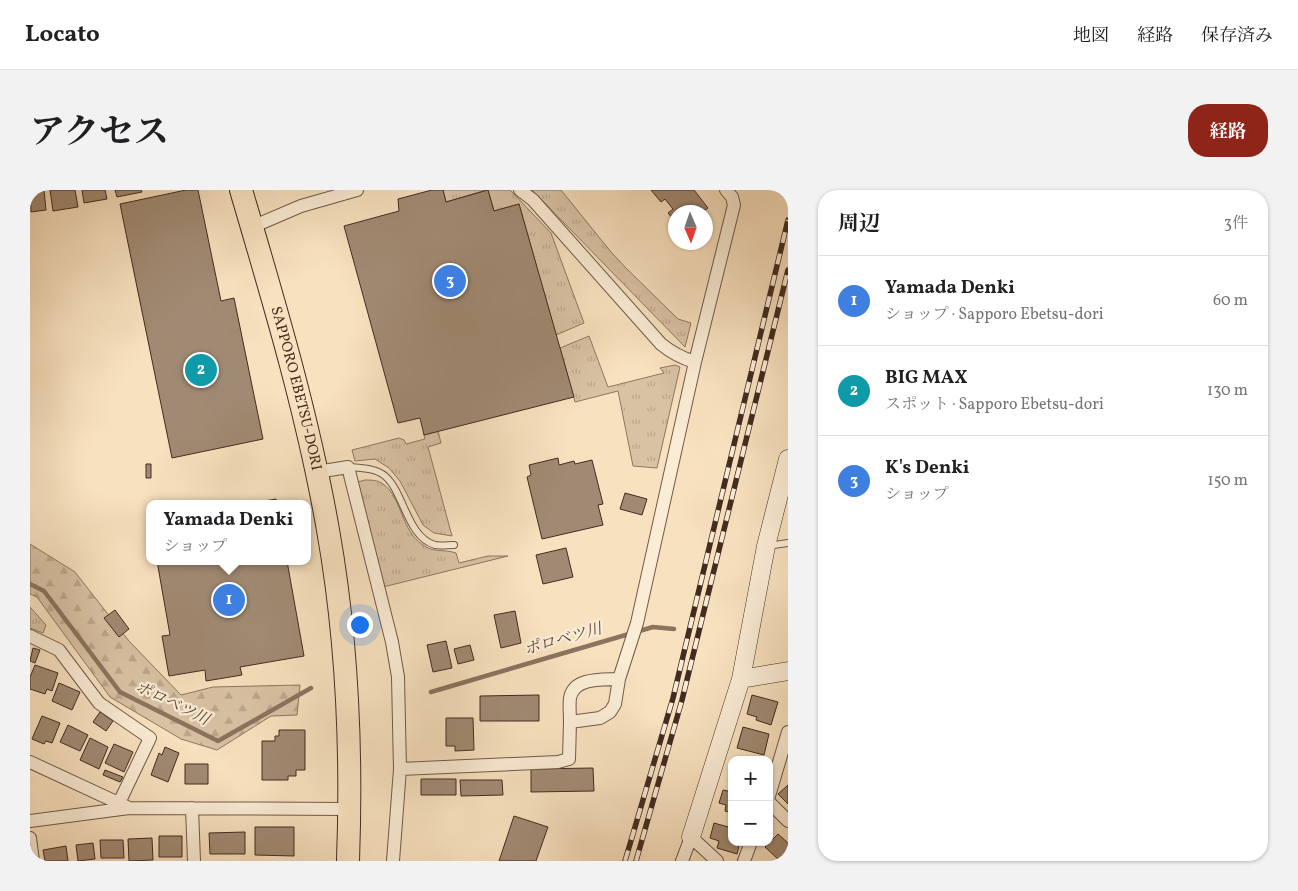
<!DOCTYPE html>
<html lang="ja">
<meta charset="utf-8">
<style>
body{margin:0;font-family:Vollkorn,"Noto Serif JP",serif;background:#f2f2f2;color:#202124}
.controls{position:absolute;right:15px;bottom:15px;display:grid;overflow:hidden;border-radius:10px;box-shadow:0 1px 4px #0004}
.controls button{width:45px;height:45px;display:grid;place-items:center;padding:0;border:0;border-bottom:1px solid #e0e0e0;background:#fff;color:#202124;font:25px sans-serif}
.compass{position:absolute;left:638px;top:15px;width:45px;height:45px;border-radius:50%;background:#fff;box-shadow:0 1px 4px #0004;rotate:178deg}
.you{position:absolute;left:329px;top:434px;width:18px;height:18px;margin:-12px;border:4px solid #fff;border-radius:50%;background:#1a73e8;box-shadow:0 0 0 8px #1a73e833}
.badge{display:grid;place-items:center;width:32px;height:32px;border-radius:50%;background:#8f2418;color:#fff;font-size:16px;font-weight:700}
.pin{position:absolute;translate:-50% -50%;border:2px solid #fff;box-shadow:0 1px 5px #0006}
.popup{position:absolute;left:116px;top:310px;width:165px;height:65px;box-sizing:border-box;display:grid;place-content:center;border-radius:10px;background:#fff;filter:drop-shadow(0 1px 4px #0005);font-size:16px;white-space:nowrap;color:#757577}
.popup b{font-size:19px;color:#202124}
.popup::after{content:'';position:absolute;left:50%;top:100%;margin-left:-10px;border:10px solid transparent;border-top-color:#fff}
.list{margin:0;padding:0;list-style:none}
h2{display:flex;justify-content:space-between;align-items:center;height:65px;margin:0;padding:0 20px;font-size:21px}
h2 small{font-size:16px;font-weight:400;color:#757577}
.list li{display:grid;grid-template-columns:32px 1fr auto;gap:15px;align-items:center;box-sizing:border-box;height:90px;padding:0 20px;border-top:1px solid #e0e0e0}
.list b{display:block;font-size:19px;white-space:nowrap}
.list p{margin:0;font-size:16px;white-space:nowrap;color:#757577}
.list em{font-size:16px;font-style:normal;color:#757577}
.map{position:relative;flex:none;width:758px;height:671px;overflow:hidden;border-radius:20px}
header{display:flex;align-items:center;gap:30px;box-sizing:border-box;height:70px;padding:0 25px;background:#fff;border-bottom:1px solid #e0e0e0}
header strong{font-size:24px}
nav{display:flex;gap:28px;margin-inline-start:auto;font-size:18px}
.intro{display:flex;align-items:center;justify-content:space-between;box-sizing:border-box;height:120px;padding:0 30px}
h1{margin:0;font-size:35px}
.button{padding:12px 22px;border-radius:20px;background:#8f2418;color:#fff;font-size:18px;font-weight:700}
main{display:flex;gap:30px;padding:0 30px}
aside{flex:1;background:#fff;border-radius:20px;box-shadow:0 1px 4px #0004}
.map>svg:first-child{display:block}
.grass{fill:url(#grass-tufts);stroke:#8e7762}
.forest{fill:url(#forest-firs);stroke:#8e7762}
.lines{fill:none;stroke-linecap:round;stroke-linejoin:round}
.stream{stroke:#8a735f;stroke-width:4.5}
.building{fill:#a18a73;stroke:#422c21}
.lane-casing{stroke:#705948;stroke-width:8}
.street-casing{stroke:#705948;stroke-width:14}
.secondary-casing{stroke:#422c21;stroke-width:19}
.highway-casing{stroke:#422c21;stroke-width:24}
.lane{stroke:#faecd5;stroke-width:6}
.street{stroke:#faecd5;stroke-width:12}
.secondary{stroke:#faecd5;stroke-width:18}
.highway{stroke:#f8e1bf;stroke-width:22}
.rail-casing{stroke:#422c21;stroke-width:5.5}
.rail{stroke:#faecd5;stroke-width:4;stroke-dasharray:11;stroke-linecap:butt}
.labels{text-anchor:middle;dominant-baseline:central;stroke-width:4.5;stroke-linejoin:round;paint-order:stroke}
.street-label{font-size:15px;fill:#422c21;stroke:#faecd5}
.water-label{font-size:16px;font-style:italic;fill:#604a3b;stroke:#faecd5}
</style>
<header>
<strong>Locato</strong>
<nav><a>地図</a><a>経路</a><a>保存済み</a></nav>
</header>
<div class="intro"><h1>アクセス</h1><a class="button">経路</a></div>
<main>
<div class="map">
<svg width="758" height="671" viewBox="0 0 758 671">
<defs>
<pattern id="grass-tufts" width="24" height="20" patternUnits="userSpaceOnUse" patternTransform="scale(1.25)"><rect width="24" height="20" fill="#d9c2a4"/><path d="M3 7l-1-3M5 7V3M7 7l1-3M15 17l-1-3M17 17v-4M19 17l1-3" fill="none" stroke="#bba78d"/></pattern>
<pattern id="forest-firs" width="22" height="20" patternUnits="userSpaceOnUse" patternTransform="scale(1.25)"><rect width="22" height="20" fill="#d9c2a4"/><path d="M5 1l3.5 6h-7zM16 11l3.5 6h-7z" fill="#bba78d"/></pattern>
</defs>
<rect width="100%" height="100%" fill="#f8e1bf"/>
<filter id="stains"><feTurbulence type="fractalNoise" baseFrequency=".004" numOctaves="4"/><feColorMatrix values="0 0 0 0 .2 0 0 0 0 .09 0 0 0 0 .02 0 0 0 .5 -.17"/></filter>
<radialGradient id="worn" r=".72"><stop offset=".6" stop-color="#630" stop-opacity="0"/><stop offset="1" stop-color="#630" stop-opacity=".3"/></radialGradient>
<!-- grass -->
<path class="grass" d="M413 0H456L416 12Z
M458 0H480L521 43 554 133 526 145 489 14 464 21Z
M502 0H531L581 62 595 77 648 129 661 133 655 157Z
M559 146 578 197 634 183 630 178 645 175 650 177 627 278 603 276 588 201 545 212 530 158Z
M408 241 411 253 398 257 422 346 404 343 393 335 370 291 359 278 345 269 325 271 322 260 369 248 374 250 376 254 395 249 394 245Z
M335 290C341 290 348 290 353 294 372 307 371 341 393 355 403 363 415 359 426 363L429 373 458 366H478L353 397 328 292Z
M0 417 16 435 13 443 0 438Z"/>
<!-- forest -->
<path class="forest" d="M0 354 45 382 99 451 151 505 183 497 270 495 267 525 241 526 187 560 151 549 80 507 7 407 0 404Z"/>
<g class="lines">
<!-- stream -->
<path class="stream" d="M0 394 14 401 90 502 188 551 281 498
M401 502 623 437 644 439"/>
</g>
<!-- building -->
<path class="building" d="M0 0H4V2L14 0 16 20 1 22Z
M20 0H45L48 17 23 21Z
M52 0H75L77 9 54 13Z
M85 0H111L112 2 87 7Z
M156 0H168L191 111 204 108 233 249 142 268 90 14Z
M402 0H413L416 12 458 0 464 21 489 14 544 207 394 245 390 228 368 233 314 36 369 21 368 9Z
M621 0H664L678 18 672 22H646V32L638 23 643 19 635 9 631 12Z
M528 268 529 275 544 271 545 274 562 270 573 314 568 315 573 335 512 349 497 287 501 285 499 275Z
M116 274H121V288H116Z
M595 303 617 309 612 325 590 319Z
M246 309 247 314H217Z
M536 358 543 387 513 394 506 365Z
M127 371H257L274 466 210 477 212 485 176 491 175 480 139 486 132 446 140 445Z
M85 420 99 439 89 447 74 428Z
M485 421 491 453 471 458 464 425Z
M416 451 422 478 403 482 397 455Z
M440 455 444 470 428 474 424 459Z
M3 458 10 460 5 473 0 471Z
M5 475 28 483 22 501 17 499 15 504 0 499V487Z
M29 493 50 502 42 520 22 511Z
M509 505V531H450V506Z
M722 505 748 512 741 535 726 530 727 527 717 524Z
M70 522 83 531 76 541 63 532Z
M12 526 30 533 22 553 16 551 14 554 2 549Z
M416 528H443L444 560 425 561V556H416Z
M38 535 58 545 50 561 30 552Z
M713 537 739 544 734 565 707 558Z
M249 540H275V580H266V586H258V590H232V551H245V546H249Z
M60 548 78 557 69 579 50 570Z
M84 554 103 562 94 582 75 573Z
M135 557 149 563 138 592 121 585 129 563 132 565Z
M155 574H178V594H155Z
M563 578 564 601 501 602V579Z
M75 580 93 587 90 592 73 585Z
M391 589H426V605H391Z
M430 590H472L473 605 431 606Z
M758 595V614L748 604Z
M693 600 702 602V623L695 621 696 615 689 613Z
M484 626 518 637 506 671H469Z
M684 633 702 638V652H710L707 664 687 658 689 651 680 648Z
M225 637H264V666L225 665Z
M215 642V664H180L179 643Z
M748 644 758 653V671H750L735 657Z
M129 646H152V667H129Z
M122 648 123 670 99 671 98 649Z
M70 650H93L94 668H71Z
M63 653 65 669 48 671 46 655Z
M36 656 38 671H15L13 660Z"/>
<g class="lines">
<defs>
<path id="lane" d="M318 277C330 278 346 278 355 286 374 302 377 347 405 355 410 356 418 355 424 355
M737 356 758 353"/>
<path id="street" d="M490 0 503 10 631 154C642 163 651 168 665 172
M222 37 271 16 327 0
M287 282 318 277 362 452 368 487 370 579 363 671
M0 446 29 460 69 513 120 548 89 613
M540 532C540 524 539 515 540 508 544 487 572 490 589 489
M0 572 97 617
M370 579 528 572 539 569 540 532 570 528 580 522 585 514 589 489 607 433 665 172 704 15 702 7 696 0
M739 606 758 542
M739 612 758 631
M162 618 164 671
M0 631 99 618 320 619
M0 648 3 671
M652 671 661 647 687 671
M714 671 721 652"/>
<path id="secondary" d="M711 489 758 481
M661 647 711 489 736 356 758 269"/>
<g id="highway">
<path id="s1" d="M211 0C244 112 278 225 298 340 317 447 322 562 318 671"/>
</g>
</defs>
<!-- lane casing -->
<use href="#lane" class="lane-casing"/>
<!-- street casing -->
<use href="#street" class="street-casing"/>
<!-- secondary casing -->
<use href="#secondary" class="secondary-casing"/>
<!-- highway casing -->
<use href="#highway" class="highway-casing"/>
<!-- lane -->
<use href="#lane" class="lane"/>
<!-- street -->
<use href="#street" class="street"/>
<!-- secondary -->
<use href="#secondary" class="secondary"/>
<!-- highway -->
<use href="#highway" class="highway"/>
<defs>
<path id="rail" d="M595 671 643 508 758 30
M606 671 652 510 758 80"/>
</defs>
<!-- rail casing -->
<use href="#rail" class="rail-casing"/>
<!-- rail -->
<use href="#rail" class="rail"/>
</g>
<g class="labels">
<!-- street labels -->
<g class="street-label">
<text stroke="none"><textPath href="#s1" startOffset="206">SAPPORO EBETSU-DORI</textPath></text>
</g>
<!-- water labels -->
<g class="water-label">
<text transform="translate(533 450) rotate(-16)">ポロベツ川</text>
<text transform="translate(142 514) rotate(26)">ポロベツ川</text>
</g>
</g>
<rect width="100%" height="100%" filter="url(#stains)"/>
<rect width="100%" height="100%" fill="url(#worn)"/>
</svg>
<div class="controls">
<button>+</button>
<button>−</button>
</div>
<svg class="compass" viewBox="-18 -18 36 36"><path d="M0-13l5 13h-10z" fill="#e53935"/><path d="M0 13l5-13h-10z" fill="#757577"/></svg>
<div class="you"></div>
<div class="pin badge" style="left:199px;top:410px;background:#3f7fe0">1</div>
<div class="popup"><b>Yamada Denki</b>ショップ</div>
<div class="pin badge" style="left:171px;top:180px;background:#0f9aa8">2</div>
<div class="pin badge" style="left:420px;top:91px;background:#3f7fe0">3</div>
</div>
<aside>
<h2>周辺<small>3件</small></h2>
<ul class="list">
<li><span class="badge" style="background:#3f7fe0">1</span><div><b>Yamada Denki</b><p>ショップ · Sapporo Ebetsu-dori</p></div><em>60 m</em></li>
<li><span class="badge" style="background:#0f9aa8">2</span><div><b>BIG MAX</b><p>スポット · Sapporo Ebetsu-dori</p></div><em>130 m</em></li>
<li><span class="badge" style="background:#3f7fe0">3</span><div><b>K's Denki</b><p>ショップ</p></div><em>150 m</em></li>
</ul>
</aside>
</main>
